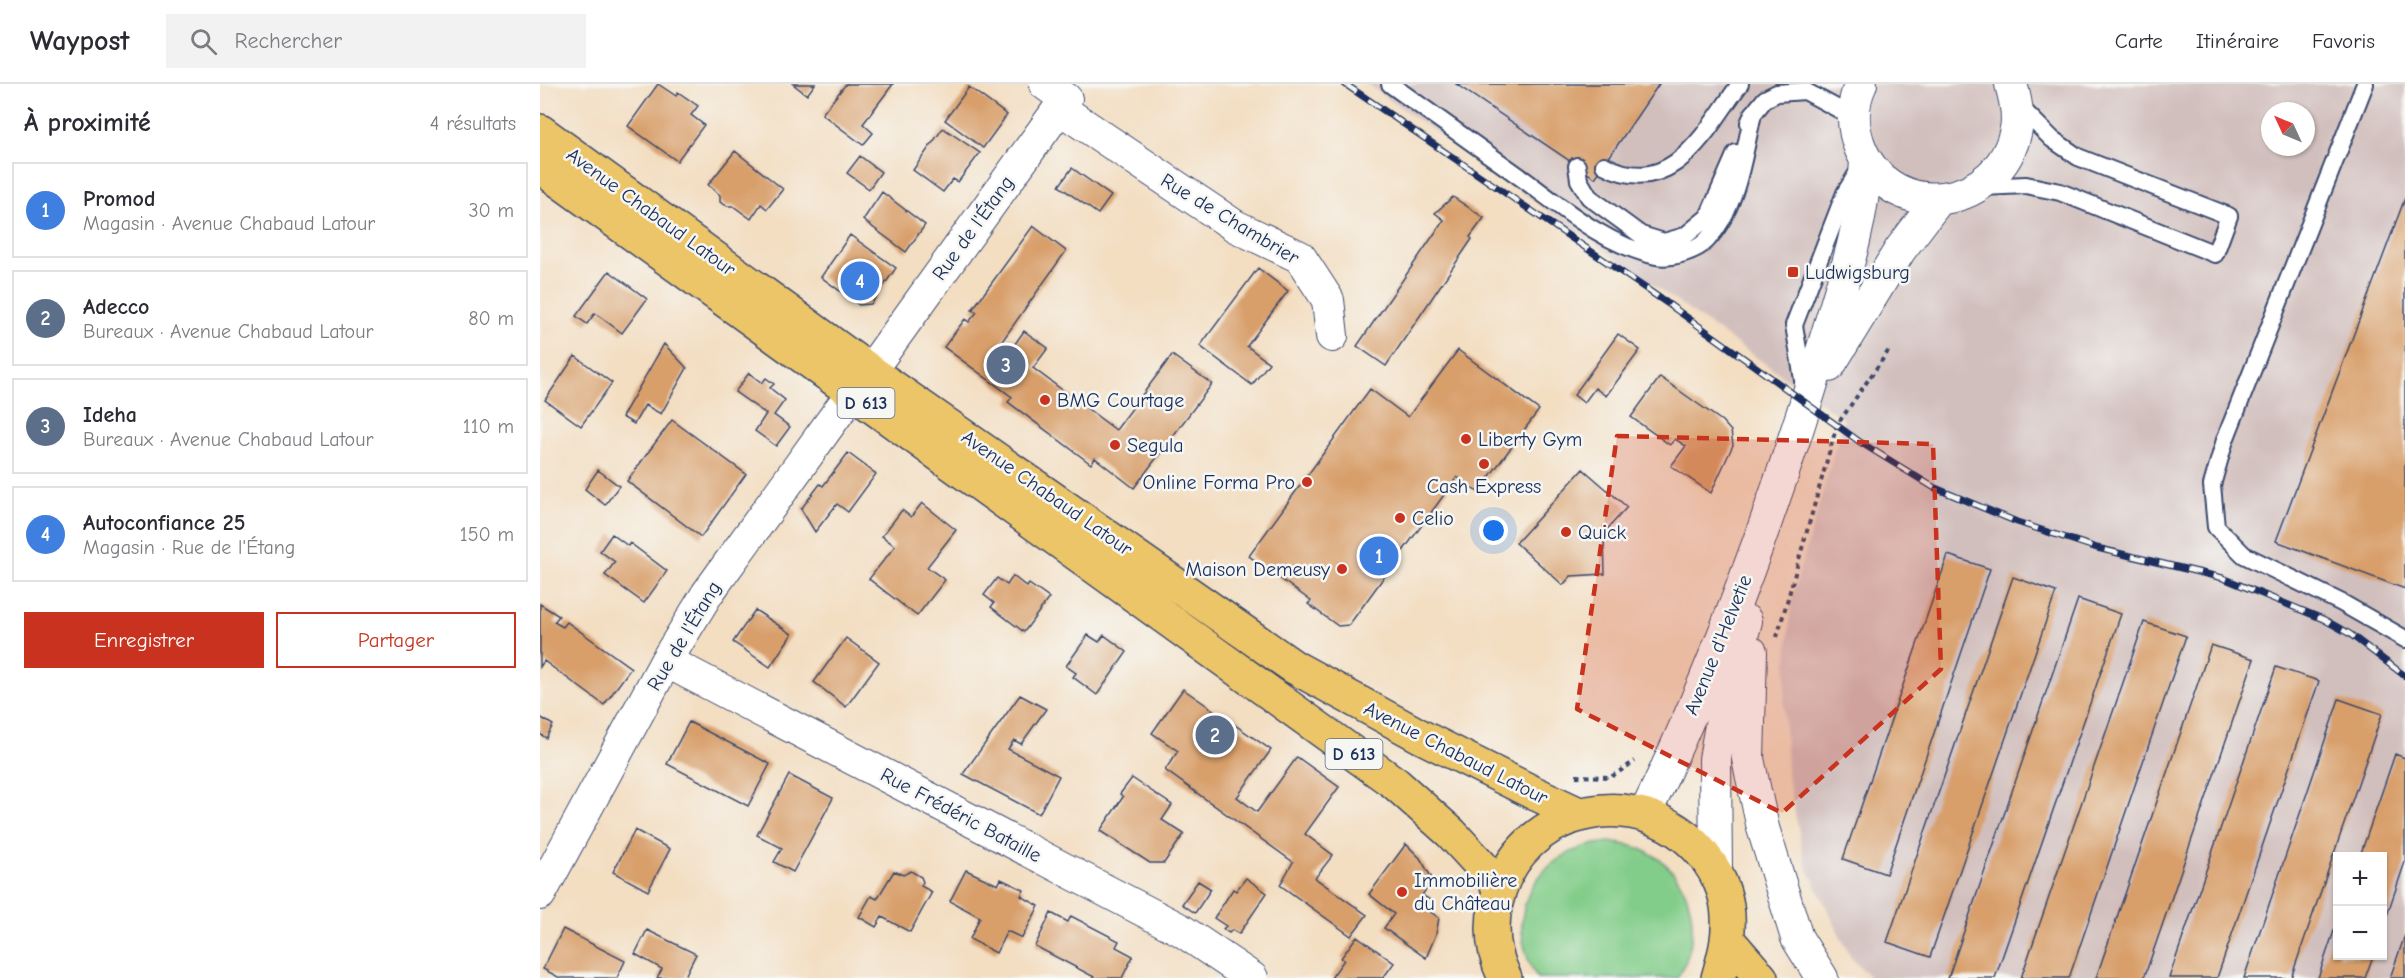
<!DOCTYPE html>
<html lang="fr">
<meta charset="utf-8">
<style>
body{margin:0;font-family:"Comic Neue",sans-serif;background:#f2f2f3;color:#2b2b33}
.controls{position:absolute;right:18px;bottom:18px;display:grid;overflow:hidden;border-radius:0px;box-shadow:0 2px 4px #0004}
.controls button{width:54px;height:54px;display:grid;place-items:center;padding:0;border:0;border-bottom:2px solid #e1e1e2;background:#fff;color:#2b2b33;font:30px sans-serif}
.compass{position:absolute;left:1721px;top:18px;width:54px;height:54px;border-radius:50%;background:#fff;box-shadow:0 2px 4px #0004;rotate:314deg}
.you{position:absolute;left:954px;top:447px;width:21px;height:21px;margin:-15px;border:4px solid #fff;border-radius:50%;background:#1a73e8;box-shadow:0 0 0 9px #1a73e833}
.badge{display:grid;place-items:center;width:39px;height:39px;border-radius:50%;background:#c8321e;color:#fff;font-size:20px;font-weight:700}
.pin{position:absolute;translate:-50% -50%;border:3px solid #fff;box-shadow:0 2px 6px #0006}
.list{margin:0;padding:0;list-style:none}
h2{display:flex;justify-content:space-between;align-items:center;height:78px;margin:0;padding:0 24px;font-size:26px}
h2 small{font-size:20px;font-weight:400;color:#7c7c81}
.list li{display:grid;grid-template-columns:39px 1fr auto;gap:18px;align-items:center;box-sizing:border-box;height:96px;margin:0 12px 12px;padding:0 12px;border:2px solid #e1e1e2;border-radius:0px}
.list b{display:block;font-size:22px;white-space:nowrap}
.list p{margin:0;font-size:20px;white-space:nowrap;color:#7c7c81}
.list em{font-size:20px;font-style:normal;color:#7c7c81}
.actions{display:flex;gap:12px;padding:18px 24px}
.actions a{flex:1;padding:14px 0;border:2px solid #c8321e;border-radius:0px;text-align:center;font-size:21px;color:#c8321e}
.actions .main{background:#c8321e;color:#fff}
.icon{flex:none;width:33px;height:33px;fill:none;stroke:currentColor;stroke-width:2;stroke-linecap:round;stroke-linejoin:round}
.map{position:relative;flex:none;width:1865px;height:894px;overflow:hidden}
header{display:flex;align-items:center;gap:36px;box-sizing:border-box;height:84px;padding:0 30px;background:#fff;border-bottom:2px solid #e1e1e2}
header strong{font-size:28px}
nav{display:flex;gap:33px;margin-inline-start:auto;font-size:21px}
.search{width:420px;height:54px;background:#f2f2f3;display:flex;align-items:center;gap:15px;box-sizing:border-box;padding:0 21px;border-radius:0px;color:#7c7c81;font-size:22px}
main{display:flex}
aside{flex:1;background:#fff}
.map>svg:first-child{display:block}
.industrial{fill:#d1bfbd;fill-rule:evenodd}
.green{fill:#83cd8a;stroke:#4f7e74;stroke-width:1.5}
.building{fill:#d89f6b}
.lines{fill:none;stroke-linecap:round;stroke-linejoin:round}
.lane-casing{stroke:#3b496d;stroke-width:20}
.street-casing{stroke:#3b496d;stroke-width:34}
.primary-casing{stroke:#3b496d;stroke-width:36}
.path{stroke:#3b496d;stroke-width:4;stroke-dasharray:4.5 4.5;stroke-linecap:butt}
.lane{stroke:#fff;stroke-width:16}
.street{stroke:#fff;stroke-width:32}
.primary{stroke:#edc569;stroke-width:33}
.rail-casing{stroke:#1b2f5e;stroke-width:7}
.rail{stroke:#f6f6f2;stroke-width:4.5;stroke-dasharray:14;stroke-linecap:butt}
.marked{fill:#c8321e;fill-opacity:0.2;stroke:#c8321e;stroke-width:4.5;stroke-dasharray:12 8;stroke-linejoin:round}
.poi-dot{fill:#c8321e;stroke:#f6f6f2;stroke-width:2}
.labels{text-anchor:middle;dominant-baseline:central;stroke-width:5;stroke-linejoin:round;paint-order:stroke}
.shield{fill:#f6f6f2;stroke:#5d6b8a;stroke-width:1.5}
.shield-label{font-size:18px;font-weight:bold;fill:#1b2f5e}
.street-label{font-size:20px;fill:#1b2f5e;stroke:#f6f6f2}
.poi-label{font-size:20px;fill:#1b2f5e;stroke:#f6f6f2;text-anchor:start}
</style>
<header>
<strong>Waypost</strong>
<div class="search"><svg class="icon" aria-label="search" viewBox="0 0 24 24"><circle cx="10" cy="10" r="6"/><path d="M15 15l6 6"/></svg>Rechercher</div>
<nav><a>Carte</a><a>Itinéraire</a><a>Favoris</a></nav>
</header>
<main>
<aside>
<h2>À proximité<small>4 résultats</small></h2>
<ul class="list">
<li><span class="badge" style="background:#3f7fe0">1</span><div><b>Promod</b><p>Magasin · Avenue Chabaud Latour</p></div><em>30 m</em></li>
<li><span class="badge" style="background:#5c6f8a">2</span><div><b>Adecco</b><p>Bureaux · Avenue Chabaud Latour</p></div><em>80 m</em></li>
<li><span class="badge" style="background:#5c6f8a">3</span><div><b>Ideha</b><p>Bureaux · Avenue Chabaud Latour</p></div><em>110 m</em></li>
<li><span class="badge" style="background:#3f7fe0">4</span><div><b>Autoconfiance 25</b><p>Magasin · Rue de l'Étang</p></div><em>150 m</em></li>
</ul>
<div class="actions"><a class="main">Enregistrer</a><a>Partager</a></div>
</aside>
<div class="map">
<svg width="1865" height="894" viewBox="0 0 1865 894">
<rect width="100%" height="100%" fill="#f6f6f2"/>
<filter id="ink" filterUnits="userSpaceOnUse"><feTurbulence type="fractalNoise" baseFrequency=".0167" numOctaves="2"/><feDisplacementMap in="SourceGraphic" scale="12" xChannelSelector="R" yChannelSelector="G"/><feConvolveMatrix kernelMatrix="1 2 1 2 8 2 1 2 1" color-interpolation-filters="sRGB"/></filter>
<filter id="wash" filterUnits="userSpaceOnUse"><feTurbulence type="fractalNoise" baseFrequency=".008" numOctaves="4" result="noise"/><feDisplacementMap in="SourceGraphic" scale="24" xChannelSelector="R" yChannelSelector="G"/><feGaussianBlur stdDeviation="1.35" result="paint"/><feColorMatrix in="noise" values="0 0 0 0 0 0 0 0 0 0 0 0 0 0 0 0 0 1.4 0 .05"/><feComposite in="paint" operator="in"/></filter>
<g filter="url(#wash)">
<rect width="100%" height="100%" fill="#f3dec2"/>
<!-- industrial -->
<path class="industrial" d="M827 0H1865V894H1331L1311 874 1265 779 1247 689 1244 620 1251 518 1304 335ZM1730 27H1766V63H1730ZM1798 772H1842V872H1798Z"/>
<!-- green -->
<path class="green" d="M1069 758C1082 760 1094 761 1105 767 1154 789 1165 852 1137 894H997C959 829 996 765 1069 758Z"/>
<g id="blocks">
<!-- building -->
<path class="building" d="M118 0 136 12 138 8 158 22 151 31 164 41 137 77 88 42Z
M253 0H275L267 11Z
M306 0H353L323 40 333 49 323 61 282 30Z
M916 0H1119L1055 94Z
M429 3 467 31 443 64 405 36Z
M403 44 440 69 418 98 413 95 403 108 373 86Z
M195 67 243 105 227 125 221 120 211 135 193 122H187L180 118V111L168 101Z
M320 72 341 88 329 105 307 89Z
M532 84 571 112 558 130 519 102Z
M342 108 385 141 366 168 323 136Z
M913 113 944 134 930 153 932 155 846 282 817 262 904 136 895 129Z
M1865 114V505L1736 457Z
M493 142 526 167 460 260 470 267 484 247 508 264 493 284 576 346 632 271 672 300 594 404 555 374 551 380 468 318 472 313 404 263 425 235 429 238 437 228 432 226Z
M310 151 356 184 331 220 319 221 281 193Z
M718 184 748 207 707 262 729 279 712 301 660 262Z
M69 187 107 215 82 249 55 229 47 240 36 232Z
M1078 250 1100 266 1066 312 1055 304 1044 319 1034 311Z
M124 260 147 284 121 330 105 321 94 340 82 333Z
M918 266 999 326 938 408 917 393 809 541 798 542 768 520 771 517 709 472 830 305 868 333Z
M35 272 72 299 41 342 5 316Z
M209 289 222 299 226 294 234 300 230 304 245 316 234 331 250 343 236 362 215 347 226 330 195 308Z
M1120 293 1182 337 1191 347 1193 361 1171 409 1131 382 1146 362 1135 355 1130 361 1091 333Z
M132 336 206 390 161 453 87 397Z
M308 369 336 390 308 428 297 420 275 448 261 425 280 400 283 402Z
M1043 385 1087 423 1064 449 1065 490 1031 492 1023 501 976 459Z
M58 386 79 402 65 421 45 405Z
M382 419 416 446 387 483 405 496 377 532 329 495 355 462 342 452 362 426 371 433Z
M72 450 88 462 90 459 127 487 104 519 65 491 75 478 60 467Z
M1408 471 1450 485 1346 790 1303 775Z
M473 492 487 503 489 500 509 514 484 548 451 523 454 519 444 511 457 494 467 501Z
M1473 493 1516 508 1390 873 1347 858Z
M1538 515 1581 530 1455 894H1408Z
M0 520 19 532 14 538 23 543 27 538 91 584 64 621 4 577 0 583Z
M215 526 252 550 230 583 193 558Z
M1604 538 1646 552 1529 894H1481Z
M548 551 559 558 564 551 587 568 557 611 533 593 536 589 526 582Z
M306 554 339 578 306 623 274 598Z
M1671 561 1714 575 1604 894H1556Z
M1736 583 1779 597 1677 894H1629Z
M643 605 731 666 697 713 717 728 757 673 799 703 765 750 793 771 775 794 827 831 811 852 740 801 753 778 625 686 638 667 612 649Z
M480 611 506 625 481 660 474 656 468 665 519 692 499 730 423 690Z
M1799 615 1842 630 1751 894H1704Z
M0 633 13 641 6 654 0 650Z
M149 638 230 680 208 722 127 680Z
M1855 670 1865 674V778L1843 843 1842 772H1820Z
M249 691 293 714 253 788 234 778 242 764 217 751Z
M592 694 632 721 622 736 644 750 624 779H610L560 747 583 713 580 710Z
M95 746 130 765 108 807 73 788Z
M866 760 880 774 893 796 882 811 890 816 885 824 899 834 896 850 886 874 844 844 854 830 829 810Z
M426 786 458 801 461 795 484 806 481 812 499 822 482 854 467 847 456 869 430 855 440 833 410 817Z
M354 787 363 791 371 787 381 793 383 798 381 802 392 808 370 848 342 833 336 843 319 833 331 812 337 815Z
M706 794 727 809 699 850 692 846 689 849 683 845 686 842 674 834 693 805 696 807Z
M658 797 671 805 655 829 642 820Z
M511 829 528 838 531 832 579 857 576 863 593 872 582 894H556L495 862Z
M1797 838 1798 872H1833L1825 894H1778Z
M23 845 85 877 77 894H20L3 885Z
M107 846 156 870 144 894H117L122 885 95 870Z
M1865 851V894H1850Z
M817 852 854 879 843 894H791L804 876 801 874Z"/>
</g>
</g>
<g filter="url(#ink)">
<use href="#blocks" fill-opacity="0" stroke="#3b496d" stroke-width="1.5"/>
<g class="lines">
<defs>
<path id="lane" d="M850 0C895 32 939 64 983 95 1024 125 1066 161 1116 172 1131 175 1157 167 1167 156 1198 123 1203 72 1213 30
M1825 0 1685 356 1672 401 1676 443 1704 471 1802 519 1865 555
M1209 39 1213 30 1225 15 1237 9 1265 7 1313 33
M1064 81C1132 117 1166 46 1200 0
M1037 82 1039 96 1049 113 1101 151 1124 158 1145 152 1168 133 1196 69
M1442 103 1486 101 1520 108 1675 170 1689 132 1538 73 1512 55 1477 20
M1264 302 1254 241 1305 109 1320 85"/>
<path id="street" d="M1321 0C1311 21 1312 45 1321 66 1355 142 1461 124 1476 45 1479 30 1475 14 1471 0
M519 24 695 142 760 173 788 216 792 252
M1289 282 1360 166 1399 115
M330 287 526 15 505 0
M1211 568 1208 675 1223 744 1257 854 1282 894
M126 577 641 846 712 894
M1105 730C1177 581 1234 425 1282 267 1301 203 1323 143 1326 77
M1176 788 1175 675 1185 618 1206 537
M0 810 126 577 167 510 312 309"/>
<path id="primary" d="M0 47 330 287 754 583 882 653 994 709 1039 730
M0 83 856 700 911 749 960 802
M1188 856 1221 894
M965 894C953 870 950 845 956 819 978 719 1108 693 1168 777 1177 789 1185 807 1187 822 1191 848 1185 870 1178 894"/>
</defs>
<!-- lane casing -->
<use href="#lane" class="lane-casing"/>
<!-- street casing -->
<use href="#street" class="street-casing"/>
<!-- primary casing -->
<use href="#primary" class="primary-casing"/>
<!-- path -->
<path class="path" d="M1237 553 1297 341 1349 266
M1036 692 1071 693 1095 677"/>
<!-- lane -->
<use href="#lane" class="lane"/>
<!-- street -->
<use href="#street" class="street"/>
<!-- primary -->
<use href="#primary" class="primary"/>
<defs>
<path id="rail" d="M805 0 1127 219 1320 358 1393 403 1477 438 1557 464 1683 494 1783 535 1810 550 1865 592"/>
</defs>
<!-- rail casing -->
<use href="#rail" class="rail-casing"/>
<!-- rail -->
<use href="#rail" class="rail"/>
</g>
</g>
<!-- marked area -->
<path class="marked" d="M1077 352 1393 360 1401 585 1242 729 1037 625Z"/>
<!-- markers -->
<g class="poi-dot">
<rect x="1247" y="182" width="12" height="12" rx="3"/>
<circle cx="505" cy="316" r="6"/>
<circle cx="926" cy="355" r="6"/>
<circle cx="575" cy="361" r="6"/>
<circle cx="944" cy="380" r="6"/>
<circle cx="767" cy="398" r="6"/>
<circle cx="860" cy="434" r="6"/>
<circle cx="1026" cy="448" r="6"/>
<circle cx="802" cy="485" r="6"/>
<circle cx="862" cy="808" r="6"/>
</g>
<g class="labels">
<!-- shield labels -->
<g class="shield">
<rect x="297.5" y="304" width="57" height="30" rx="4.5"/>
<rect x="785.5" y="655" width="57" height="30" rx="4.5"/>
</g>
<g class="shield-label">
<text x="326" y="319">D 613</text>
<text x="814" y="670">D 613</text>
</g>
<!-- street labels -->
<g class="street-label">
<text transform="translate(111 128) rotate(36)">Avenue Chabaud Latour</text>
<text transform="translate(690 135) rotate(31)">Rue de Chambrier</text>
<text transform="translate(433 144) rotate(-54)">Rue de l'Étang</text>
<text transform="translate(507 409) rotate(35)">Avenue Chabaud Latour</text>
<text transform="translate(144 552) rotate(-59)">Rue de l'Étang</text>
<text transform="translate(1178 561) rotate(-68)">Avenue d'Helvetie</text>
<text transform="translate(916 669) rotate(27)">Avenue Chabaud Latour</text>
<text transform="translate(421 731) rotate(28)">Rue Frédéric Bataille</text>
</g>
<!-- poi labels -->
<g class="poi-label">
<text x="1265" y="188">Ludwigsburg</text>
<text x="517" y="316">BMG Courtage</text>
<text x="938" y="355">Liberty Gym</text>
<text x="587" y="361">Segula</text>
<text x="755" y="398" text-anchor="end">Online Forma Pro</text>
<text x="944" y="402" text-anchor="middle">Cash Express</text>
<text x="872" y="434">Celio</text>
<text x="1038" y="448">Quick</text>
<text x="790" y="485" text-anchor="end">Maison Demeusy</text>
<text x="874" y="796">Immobilière<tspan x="874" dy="23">du Château</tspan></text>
</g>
</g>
</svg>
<div class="controls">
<button>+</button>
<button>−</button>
</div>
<svg class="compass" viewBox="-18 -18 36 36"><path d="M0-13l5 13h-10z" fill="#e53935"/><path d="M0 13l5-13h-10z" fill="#7c7c81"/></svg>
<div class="you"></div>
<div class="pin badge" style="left:839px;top:472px;background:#3f7fe0">1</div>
<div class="pin badge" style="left:675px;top:651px;background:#5c6f8a">2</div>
<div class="pin badge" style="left:466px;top:281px;background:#5c6f8a">3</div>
<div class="pin badge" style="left:320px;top:197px;background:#3f7fe0">4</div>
</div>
</main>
